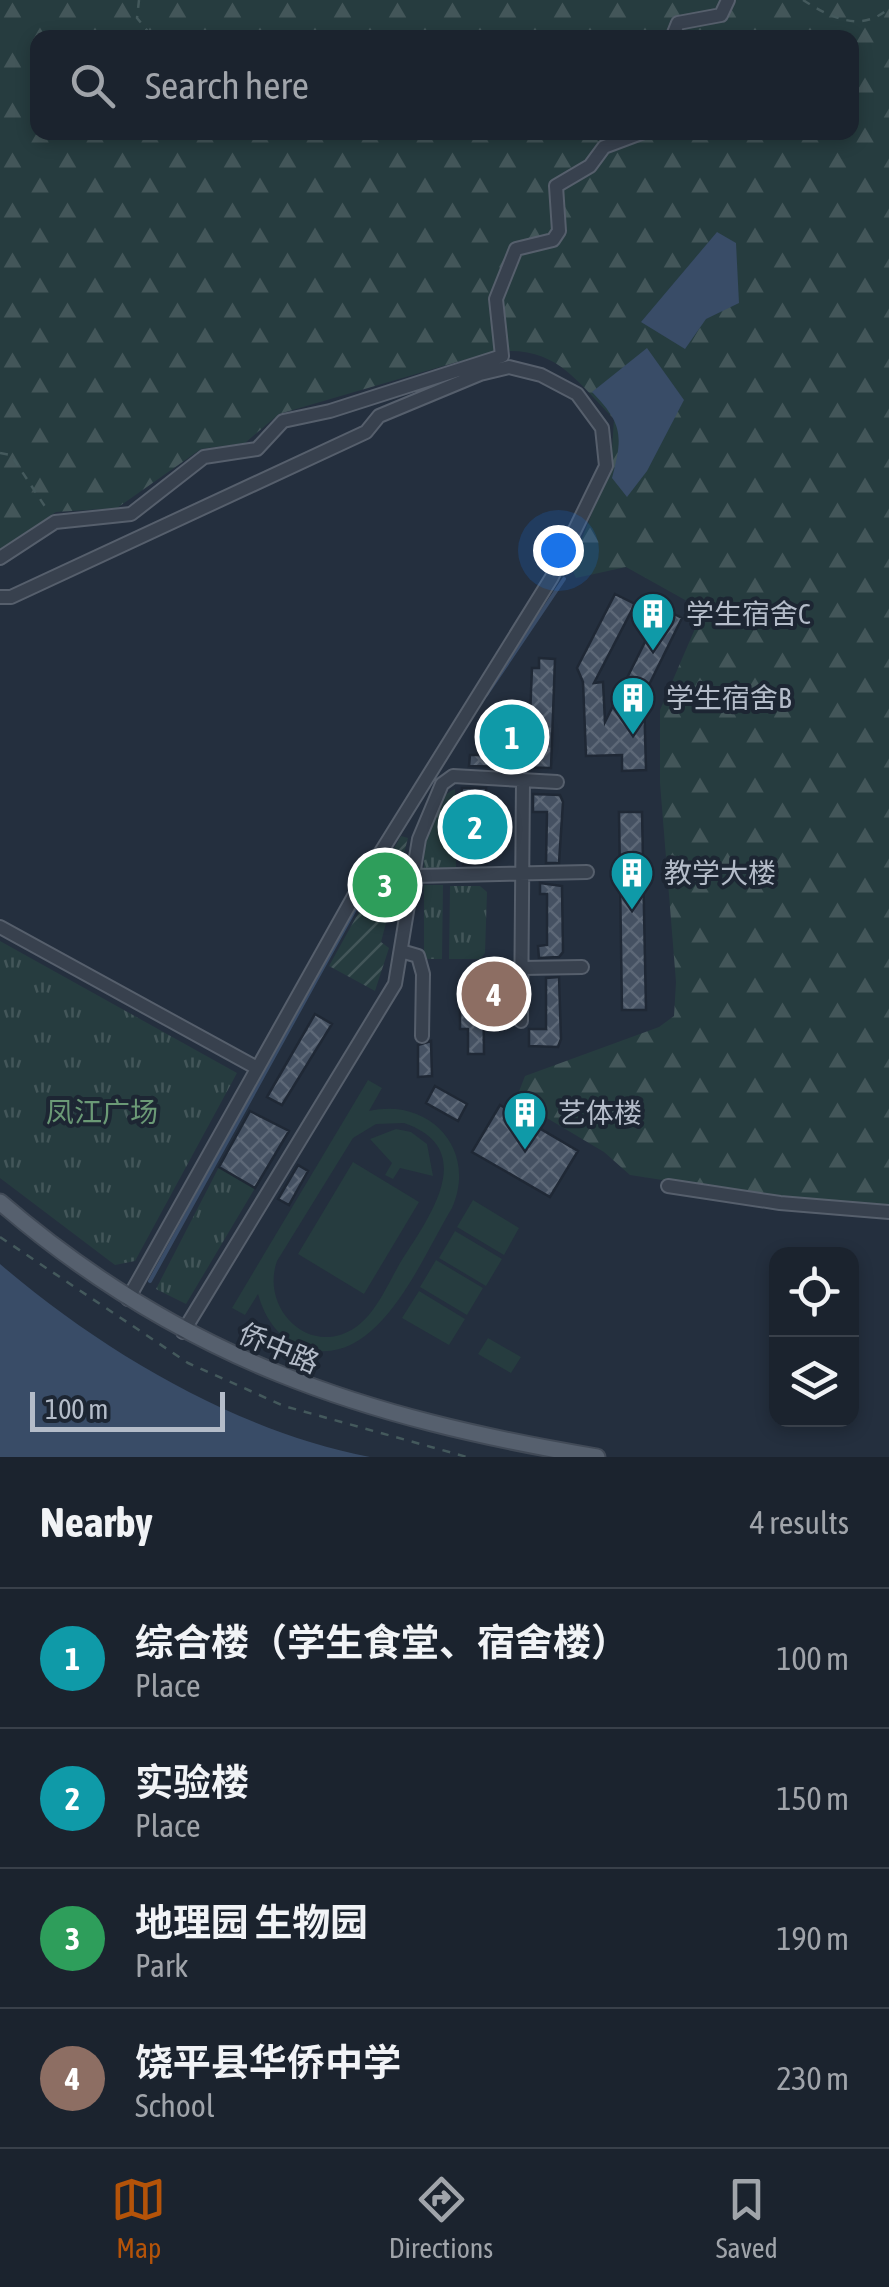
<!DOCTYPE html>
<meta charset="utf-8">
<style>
body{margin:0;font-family:"Asap Condensed","Noto Sans SC",sans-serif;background:#242b36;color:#f1f3f6}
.controls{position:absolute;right:30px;bottom:30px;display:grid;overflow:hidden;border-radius:20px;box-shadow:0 5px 15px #0003}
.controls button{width:90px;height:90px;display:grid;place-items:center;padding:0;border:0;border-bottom:2px solid #39404a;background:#1b232e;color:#f1f3f6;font:50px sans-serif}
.scale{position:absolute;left:30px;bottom:25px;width:195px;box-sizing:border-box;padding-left:10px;border:5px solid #b4bcc9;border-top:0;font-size:28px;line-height:35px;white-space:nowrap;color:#b4bcc9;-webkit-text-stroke:8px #1d2633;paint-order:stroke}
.you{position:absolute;left:558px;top:550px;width:35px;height:35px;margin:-25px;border:8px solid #fff;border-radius:50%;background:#1a73e8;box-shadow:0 0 0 15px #1a73e833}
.badge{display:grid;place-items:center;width:65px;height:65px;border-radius:50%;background:#b45309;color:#fff;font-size:32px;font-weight:700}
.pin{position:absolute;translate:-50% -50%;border:5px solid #fff;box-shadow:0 2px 10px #0006}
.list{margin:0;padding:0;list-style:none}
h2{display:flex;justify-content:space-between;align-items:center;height:130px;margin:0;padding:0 40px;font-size:42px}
h2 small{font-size:32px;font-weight:400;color:#a0a4aa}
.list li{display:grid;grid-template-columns:65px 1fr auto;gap:30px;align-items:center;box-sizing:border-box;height:140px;padding:0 40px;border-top:2px solid #39404a}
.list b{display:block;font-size:38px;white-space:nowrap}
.list p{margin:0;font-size:32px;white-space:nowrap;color:#a0a4aa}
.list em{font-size:32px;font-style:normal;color:#a0a4aa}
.icon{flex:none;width:55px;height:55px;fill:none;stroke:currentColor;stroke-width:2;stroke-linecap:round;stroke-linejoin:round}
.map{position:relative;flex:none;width:889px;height:1457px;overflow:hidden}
.search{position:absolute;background:#1b232e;box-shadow:0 5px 15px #0003;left:30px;right:30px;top:30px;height:110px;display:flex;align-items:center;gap:25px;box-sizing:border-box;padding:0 35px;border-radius:20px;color:#a0a4aa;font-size:38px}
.sheet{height:690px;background:#1b232e}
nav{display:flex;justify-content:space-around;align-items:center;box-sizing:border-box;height:140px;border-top:2px solid #39404a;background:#1b232e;font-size:28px;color:#a0a4aa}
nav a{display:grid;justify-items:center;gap:5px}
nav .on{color:#b45309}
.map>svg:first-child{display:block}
.grass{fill:url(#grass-tufts)}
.forest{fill:url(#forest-firs);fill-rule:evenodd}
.garden{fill:url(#garden-furrows)}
.pitch{fill:#263c3f;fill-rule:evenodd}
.water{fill:#394c67}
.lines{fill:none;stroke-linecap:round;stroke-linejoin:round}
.stream{stroke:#394c67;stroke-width:4}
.building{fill:url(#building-cross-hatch);stroke:#1f2835;stroke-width:2.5}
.minor-casing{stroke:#565f6c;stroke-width:16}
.major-casing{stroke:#414a57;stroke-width:19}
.path{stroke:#44595c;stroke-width:2.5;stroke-dasharray:8 8;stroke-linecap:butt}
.minor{stroke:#38414e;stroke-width:12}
.major{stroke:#56606e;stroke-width:15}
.labels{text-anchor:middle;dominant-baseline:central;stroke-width:8;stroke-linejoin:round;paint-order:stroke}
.poi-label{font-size:28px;fill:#b4bcc9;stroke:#1d2633;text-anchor:start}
.park-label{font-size:28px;fill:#6b9a76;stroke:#1d2633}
.street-label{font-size:28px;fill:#b4bcc9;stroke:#1d2633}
</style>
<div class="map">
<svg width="889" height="1457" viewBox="0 0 889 1457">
<defs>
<pattern id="grass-tufts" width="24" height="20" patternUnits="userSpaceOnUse" patternTransform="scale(2.5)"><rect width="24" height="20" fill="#263c3f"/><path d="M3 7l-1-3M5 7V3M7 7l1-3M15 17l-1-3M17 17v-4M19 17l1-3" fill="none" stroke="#435659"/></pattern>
<pattern id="forest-firs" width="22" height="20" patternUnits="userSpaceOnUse" patternTransform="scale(2.5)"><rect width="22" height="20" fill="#263c3f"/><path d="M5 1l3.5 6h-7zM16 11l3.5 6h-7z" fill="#435659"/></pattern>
<pattern id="garden-furrows" width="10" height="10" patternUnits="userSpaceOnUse" patternTransform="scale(2.5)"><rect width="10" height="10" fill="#263c3f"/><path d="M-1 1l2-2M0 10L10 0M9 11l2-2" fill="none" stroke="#435659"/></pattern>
<pattern id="building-cross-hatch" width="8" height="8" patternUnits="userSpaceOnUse" patternTransform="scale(2.5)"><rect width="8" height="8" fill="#455162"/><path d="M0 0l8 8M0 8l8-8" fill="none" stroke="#5d6877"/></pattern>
</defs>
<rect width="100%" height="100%" fill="#242f3e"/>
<!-- grass -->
<path class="grass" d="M455 789 456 868 424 869C423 843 428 801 455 789Z
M424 885H443L442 959H424Z
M450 886H480L487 892 485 953 480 959H449Z
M0 941 237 1073 135 1261 115 1265 0 1178Z
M219 1167 255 1188 186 1304 156 1289Z"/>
<!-- forest -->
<path class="forest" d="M0 0H889V1206L779 1198 630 1175 604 1152 525 1105 518 1094 525 1076 659 1027 674 1016 676 982 660 783V710L703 610 626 567 576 578 571 567 611 464 614 419C573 377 553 342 488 353L279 414 245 443 201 449 117 508 56 512 0 550ZM38 38H852V132H38Z"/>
<!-- garden -->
<path class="garden" d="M401 836 408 838 381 942 389 948 375 991 329 966Z"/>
<!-- pitch -->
<path class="pitch" d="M368 1080 382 1088 369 1111C429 1097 478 1149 452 1208 422 1257 379 1368 308 1349 280 1342 265 1319 258 1294L245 1315 232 1308ZM404 1123C482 1150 426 1221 400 1263 388 1284 376 1313 356 1327 310 1359 260 1309 277 1261L353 1138 376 1124Z
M396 1129 411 1132 427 1144 433 1176 400 1168 393 1179 385 1175 392 1163 370 1139Z
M353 1162 419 1202 364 1294 298 1254Z
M473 1200 519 1228 504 1255 457 1227Z
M455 1231 502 1259 486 1286 439 1258Z
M436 1260 483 1288 467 1315 420 1287Z
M419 1291 465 1319 449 1345 402 1318Z
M488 1338 521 1357 511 1373 478 1354Z"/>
<!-- water -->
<path class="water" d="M717 232 736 243 739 303 706 319 685 349 641 322Z
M647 348 684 400 647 471 627 497 612 478C623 436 623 424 592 392Z
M0 1264C103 1352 236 1431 370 1457H0Z"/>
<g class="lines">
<!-- stream -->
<path class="stream" d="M486 695 564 579
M150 1281 370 882"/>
</g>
<!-- building -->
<path class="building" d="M615 594 635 604 594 683 603 682 605 722 662 608 682 618 644 695 646 770 622 771V755L586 756 583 682 577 668Z
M539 658 555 659 551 768 469 766 470 755H478L479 743H486V731H494V716L530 717 532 668H539Z
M462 788H486L487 864 463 865V832H459Z
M533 794 560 795 563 802 559 863H546L547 812H533Z
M619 812H642L646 1010H622Z
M540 883 562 886 563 952 559 957 539 958 538 946 547 945V894H540Z
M559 977 561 1039 558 1047 529 1046V1029H546V978Z
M483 979 484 1054H468V1029H460V1009H467V980Z
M315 1014 332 1024 282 1105 267 1097Z
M431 1041 432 1076 418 1077V1045Z
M435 1086 467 1104 458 1121 426 1103Z
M500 1105 578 1151 550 1197 472 1152Z
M250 1111 289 1131 255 1188 219 1167Z
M298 1165 308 1171 289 1205 278 1199Z"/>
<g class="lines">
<defs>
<path id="minor" d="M672 38 678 23 721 15 728 0
M0 558 55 522 131 514 204 457 257 449 283 421 330 411 502 356 496 299 516 249 553 240 559 231 556 186 590 166 604 147 644 132
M0 597H11L366 432 379 416 480 374 509 367 541 375 577 394 602 428 606 466 552 577 358 889 128 1299
M414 876 587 872
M0 927 257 1068
M401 951 418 956 423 974 422 1036
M522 968 582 967
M521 1021 523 781
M668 1186 780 1203 889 1212
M183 1332 395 984 419 839 442 784 453 776 557 782"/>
<path id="major" d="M0 1202C182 1359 364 1418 597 1457"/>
</defs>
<!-- minor casing -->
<use href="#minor" class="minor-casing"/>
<!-- major casing -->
<use href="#major" class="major-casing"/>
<!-- path -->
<path class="path" d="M139 0 137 18 150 34 176 32
M803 0C831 18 862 33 889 8
M0 453 11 455 48 511
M0 1237 188 1363 284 1406 467 1457"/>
<!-- minor -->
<use href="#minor" class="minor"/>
<!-- major -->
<use href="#major" class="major"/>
</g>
<!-- icons -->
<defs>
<symbol id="building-pin" viewBox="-11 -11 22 30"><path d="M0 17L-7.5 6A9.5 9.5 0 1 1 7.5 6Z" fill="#0f9aa8" stroke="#1d2633"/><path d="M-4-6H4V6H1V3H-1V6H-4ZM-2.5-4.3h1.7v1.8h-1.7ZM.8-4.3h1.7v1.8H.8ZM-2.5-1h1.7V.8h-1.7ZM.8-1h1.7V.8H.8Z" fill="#fff"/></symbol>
</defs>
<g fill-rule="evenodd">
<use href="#building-pin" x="628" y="589" width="50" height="68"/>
<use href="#building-pin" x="608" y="673" width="50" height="68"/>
<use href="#building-pin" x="607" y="848" width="50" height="68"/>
<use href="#building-pin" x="500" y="1088" width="50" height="68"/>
</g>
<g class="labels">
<!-- poi labels -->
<g class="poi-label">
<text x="686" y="614">学生宿舍C</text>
<text x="666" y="698">学生宿舍B</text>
<text x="664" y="873">教学大楼</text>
<text x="558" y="1113">艺体楼</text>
</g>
<!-- park labels -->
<g class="park-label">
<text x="102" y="1112">凤江广场</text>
</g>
<!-- street labels -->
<g class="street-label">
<text transform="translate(279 1348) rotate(23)">侨中路</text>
</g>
</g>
</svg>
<div class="controls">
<button><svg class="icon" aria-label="locate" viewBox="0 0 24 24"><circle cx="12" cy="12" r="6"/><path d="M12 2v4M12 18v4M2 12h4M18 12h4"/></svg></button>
<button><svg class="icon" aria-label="layers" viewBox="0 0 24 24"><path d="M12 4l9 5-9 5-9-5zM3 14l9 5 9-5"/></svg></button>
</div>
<div class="scale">100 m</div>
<div class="you"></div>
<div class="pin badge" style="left:512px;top:737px;background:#0f9aa8">1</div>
<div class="pin badge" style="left:475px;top:827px;background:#0f9aa8">2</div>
<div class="pin badge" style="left:385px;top:885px;background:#2e9e5b">3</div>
<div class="pin badge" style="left:494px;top:994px;background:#8d6e63">4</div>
<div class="search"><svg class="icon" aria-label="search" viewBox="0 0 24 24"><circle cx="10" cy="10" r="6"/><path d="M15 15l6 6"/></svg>Search here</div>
</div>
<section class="sheet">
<h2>Nearby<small>4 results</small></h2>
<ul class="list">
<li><span class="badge" style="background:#0f9aa8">1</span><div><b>综合楼（学生食堂、宿舍楼）</b><p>Place</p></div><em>100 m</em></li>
<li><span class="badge" style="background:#0f9aa8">2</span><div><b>实验楼</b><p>Place</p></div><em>150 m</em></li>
<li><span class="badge" style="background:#2e9e5b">3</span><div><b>地理园 生物园</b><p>Park</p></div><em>190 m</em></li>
<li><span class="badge" style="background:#8d6e63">4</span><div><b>饶平县华侨中学</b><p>School</p></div><em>230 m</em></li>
</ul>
</section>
<nav>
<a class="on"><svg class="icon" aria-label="map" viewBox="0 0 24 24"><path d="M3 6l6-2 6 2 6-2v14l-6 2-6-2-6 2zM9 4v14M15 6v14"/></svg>Map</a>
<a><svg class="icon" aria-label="directions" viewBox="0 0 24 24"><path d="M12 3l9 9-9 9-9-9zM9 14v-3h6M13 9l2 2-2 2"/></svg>Directions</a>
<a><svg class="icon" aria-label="saved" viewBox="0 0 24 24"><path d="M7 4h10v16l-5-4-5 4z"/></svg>Saved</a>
</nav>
